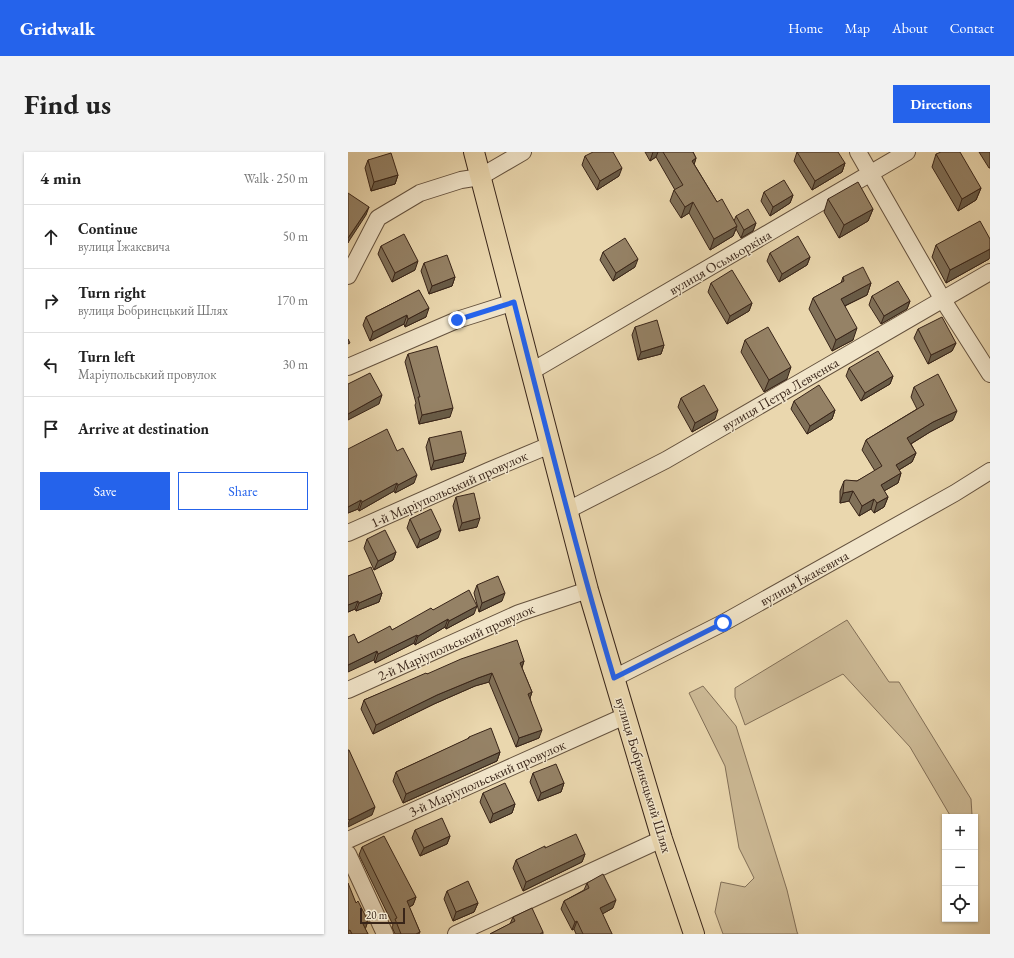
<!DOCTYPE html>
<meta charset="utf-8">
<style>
body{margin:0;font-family:"EB Garamond",serif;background:#f2f2f2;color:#222}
.controls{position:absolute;right:12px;bottom:12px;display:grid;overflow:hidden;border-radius:0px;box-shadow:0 1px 3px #0004}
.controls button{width:36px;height:36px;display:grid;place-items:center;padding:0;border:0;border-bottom:1px solid #e0e0e0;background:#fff;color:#222;font:20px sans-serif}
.scale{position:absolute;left:12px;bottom:10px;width:45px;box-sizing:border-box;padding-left:4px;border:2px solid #392519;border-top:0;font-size:11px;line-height:14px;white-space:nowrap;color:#392519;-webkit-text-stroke:3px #f1e5ca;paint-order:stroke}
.stop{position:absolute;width:12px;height:12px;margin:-9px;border:3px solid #2563eb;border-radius:50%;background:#fff}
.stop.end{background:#2563eb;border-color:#fff;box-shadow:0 1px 4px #0008}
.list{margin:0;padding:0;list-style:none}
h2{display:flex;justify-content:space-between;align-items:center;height:52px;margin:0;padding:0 16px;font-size:17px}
h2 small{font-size:13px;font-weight:400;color:#767676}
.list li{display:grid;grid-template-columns:26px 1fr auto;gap:12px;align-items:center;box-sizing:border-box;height:64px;padding:0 16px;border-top:1px solid #e0e0e0}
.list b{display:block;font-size:15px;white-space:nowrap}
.list p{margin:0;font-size:13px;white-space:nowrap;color:#767676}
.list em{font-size:13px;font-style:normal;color:#767676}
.actions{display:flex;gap:8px;padding:12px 16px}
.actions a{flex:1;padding:9px 0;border:1px solid #2563eb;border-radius:0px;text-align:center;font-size:14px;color:#2563eb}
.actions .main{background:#2563eb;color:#fff}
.icon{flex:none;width:22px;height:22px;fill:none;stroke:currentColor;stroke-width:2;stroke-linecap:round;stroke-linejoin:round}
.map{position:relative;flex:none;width:642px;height:782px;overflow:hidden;border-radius:0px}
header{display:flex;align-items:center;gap:24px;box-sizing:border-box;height:56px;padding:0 20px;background:#2563eb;color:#fff}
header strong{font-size:19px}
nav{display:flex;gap:22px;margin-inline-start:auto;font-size:14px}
.intro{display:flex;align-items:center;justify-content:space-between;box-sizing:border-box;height:96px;padding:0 24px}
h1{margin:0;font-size:28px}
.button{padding:10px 18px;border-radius:0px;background:#2563eb;color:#fff;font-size:14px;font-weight:700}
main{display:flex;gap:24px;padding:0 24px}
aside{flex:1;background:#fff;border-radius:0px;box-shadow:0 1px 3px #0004}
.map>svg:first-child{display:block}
.green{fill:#ccb995;stroke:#826f57}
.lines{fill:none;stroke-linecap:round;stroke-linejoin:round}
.minor-casing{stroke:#65523e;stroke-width:18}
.major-casing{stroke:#392519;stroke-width:22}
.minor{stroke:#f1e5ca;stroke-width:16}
.major{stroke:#ead7ae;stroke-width:20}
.wall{fill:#807058;stroke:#392519}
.shaded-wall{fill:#685b47;stroke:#392519}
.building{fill:#958266;stroke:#392519}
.route{stroke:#2563eb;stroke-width:5}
.labels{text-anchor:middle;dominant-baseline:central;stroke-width:3;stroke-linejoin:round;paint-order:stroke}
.street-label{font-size:14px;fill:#392519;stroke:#f1e5ca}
</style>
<header>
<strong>Gridwalk</strong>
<nav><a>Home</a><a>Map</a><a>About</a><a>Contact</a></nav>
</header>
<div class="intro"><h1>Find us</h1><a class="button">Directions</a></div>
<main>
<aside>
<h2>4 min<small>Walk · 250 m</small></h2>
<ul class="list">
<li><svg class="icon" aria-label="ahead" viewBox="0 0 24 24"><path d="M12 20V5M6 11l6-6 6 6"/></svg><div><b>Continue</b><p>вулиця Їжакевича</p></div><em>50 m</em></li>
<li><svg class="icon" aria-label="right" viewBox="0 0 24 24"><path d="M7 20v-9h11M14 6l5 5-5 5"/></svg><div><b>Turn right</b><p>вулиця Бобринецький Шлях</p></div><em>170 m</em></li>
<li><svg class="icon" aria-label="left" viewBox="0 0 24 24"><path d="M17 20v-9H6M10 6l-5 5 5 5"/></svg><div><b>Turn left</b><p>Маріупольський провулок</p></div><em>30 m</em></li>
<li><svg class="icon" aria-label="arrive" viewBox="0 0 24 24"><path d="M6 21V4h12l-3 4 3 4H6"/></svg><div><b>Arrive at destination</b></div></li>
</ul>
<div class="actions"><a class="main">Save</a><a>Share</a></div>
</aside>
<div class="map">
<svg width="642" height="782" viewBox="0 0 642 782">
<rect width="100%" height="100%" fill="#ead7ae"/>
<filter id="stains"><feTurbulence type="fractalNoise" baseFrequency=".005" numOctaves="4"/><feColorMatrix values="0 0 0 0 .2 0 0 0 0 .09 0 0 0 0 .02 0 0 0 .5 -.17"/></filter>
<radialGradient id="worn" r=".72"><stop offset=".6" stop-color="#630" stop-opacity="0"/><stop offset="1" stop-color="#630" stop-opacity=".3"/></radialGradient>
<!-- green -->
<path class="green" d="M499 468 541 530H551L623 647 624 663 603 665 562 595 495 522 397 573 387 545V536Z
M355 534 388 574 439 738 449 780 450 782H375L367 760 373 730 397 735 406 726 391 696 377 614 341 541Z"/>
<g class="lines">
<defs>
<path id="minor" d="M510 0 595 148 642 222
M0 124 30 66 72 41 113 28 132 25 175 0
M0 215 109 168 166 150
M184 219 559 0
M220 358 318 308 642 120
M0 381 140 319 202 293
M266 526 375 471 607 341 642 319
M0 538 171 461 240 438
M0 688 277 564
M0 702 37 782
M108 782 314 687"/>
<path id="major" d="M126 0 240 438 314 687 346 782"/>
</defs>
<!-- minor casing -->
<use href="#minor" class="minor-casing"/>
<!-- major casing -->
<use href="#major" class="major-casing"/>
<!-- minor -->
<use href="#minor" class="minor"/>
<!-- major -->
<use href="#major" class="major"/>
</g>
<!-- wall -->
<path class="wall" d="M297 0H345L348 6 346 12 369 50 386 69 388 64 408 71 405 79 393 86 388 77 385 84 362 98 341 61 333 66 322 49 326 38H327L308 5 302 9Z
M449 0 497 11 494 20 464 38 446 9Z
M631 0H642V16H641Z
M588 2 633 36 628 48 610 59 584 15Z
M237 4 271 24 249 38 234 13Z
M20 8 50 23 47 32 23 39 17 16Z
M416 40 445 43 442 51 422 64 413 49Z
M480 47 525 57 520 69 491 86 476 60Z
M588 93 641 107 598 131 584 105Z
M33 94 67 118 44 130 30 102Z
M255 100 287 115 265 129 252 108Z
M422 101 462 105 459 113 431 130 419 109Z
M76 111 107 125 104 134 81 142 73 119Z
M495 125 523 131 519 143 497 154 505 188 484 199 461 157 465 146 493 131Z
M363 131 404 151 401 159 379 172 360 140Z
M71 138 78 165 57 175 56 172 22 189 15 173 18 165Z
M524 144 562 149 559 157 533 172 521 153Z
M287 175 316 193 313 202 290 208 284 183Z
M570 177 608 191 604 199 580 212 566 186Z
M397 188 439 227 416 240 393 200Z
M60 202 102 265 71 272 67 253 68 251 57 210Z
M501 216 545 224 542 232 513 249 498 224Z
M566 235 605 268 582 280 563 292 568 301 564 310 551 318 553 321 550 331 536 339 540 345 536 355 526 361 523 357 511 364 501 349 492 351V339L496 329H509L527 319 514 298 518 288 569 257 563 245Z
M333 246 367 267 344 280 330 255Z
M446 249 487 258 484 267 459 282 443 257Z
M81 286 118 301 115 310 83 318 78 295Z
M49 299 66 331 47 341 46 339 11 359 10 357 0 361Z
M108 345 129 375 111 379 105 354Z
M62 367 90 386 69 396 59 376Z
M19 387 48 400 45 408 26 418 16 396Z
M0 424 34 441 31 450 8 459 7 457 0 460Z
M129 433 154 449 131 460 126 441Z
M85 458 126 462 98 477 97 475 67 493 66 491 27 511 26 508 10 491 44 478Z
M176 509 174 516 184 540 182 546 191 586 168 595 141 530 127 534 86 552 25 582 13 557 16 548 79 522Z
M121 585 152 600 149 609 55 651 45 629 48 620 120 587Z
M185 621 216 631 213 640 190 649 182 630Z
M135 641 167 652 164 661 142 671 132 650Z
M67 678 102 684 99 692 72 704 64 686Z
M14 695 68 745 65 753 61 755 72 780 71 782H47L44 775 45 773 11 703Z
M197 696 237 702 234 710 175 739 165 716 168 708Z
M239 731 265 756 254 762 264 782H228L226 777 224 778 213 757 216 749 236 738Z
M99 739 130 751 126 760 105 769 96 747Z
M8 751 20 769 17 777 20 782H0Z
M165 765 195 780V782H142L162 772Z"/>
<!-- shaded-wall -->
<path class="shaded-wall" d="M305 0H310L308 5 302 9Z
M348 6 345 17 344 9Z
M497 11 494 20 464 38 467 29Z
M274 16 271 24 249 38 252 29Z
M50 23 47 32 23 39 26 30Z
M633 36 628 48 610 59 614 47Z
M445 43 442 51 422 64 425 55Z
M345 50 341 61 333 66 337 55Z
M21 55 18 63 1 89 0 91V86Z
M525 57 520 69 491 86 496 73Z
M408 71 405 79 393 86 396 78Z
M389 74 385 84 362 98 366 87Z
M642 97V105L641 107 598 131 602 118Z
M462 105 459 113 431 130 434 122Z
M290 107 287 115 265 129 268 121Z
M70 109 67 118 44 130 47 121Z
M107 125 104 134 81 142 84 134Z
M523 131 519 143 488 158 493 147Z
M562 149 559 157 533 172 536 164Z
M404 151 401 159 379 172 382 164Z
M81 156 78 165 57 175 60 167Z
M59 163 56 172 22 189 25 180Z
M509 176 505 188 484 199 488 188Z
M608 191 604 199 580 212 583 203Z
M316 193 313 202 290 208 293 200Z
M443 215 439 227 416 240 421 228Z
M545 224 542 232 513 249 517 241Z
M34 243 31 252 0 268V262Z
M105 256 102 265 71 272 74 263Z
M370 258 367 267 344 280 347 271Z
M487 258 484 267 459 282 462 274Z
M609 259 605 268 582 280 556 296 559 286 585 270Z
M118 301 115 310 83 318 86 309Z
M568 301 564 310 544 322 548 313Z
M553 321 550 331 529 343 533 333Z
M69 323 66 331 47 341 50 333Z
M49 331 46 339 11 359 14 350Z
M505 339 501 349 492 351 495 341Z
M540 345 536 355 526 361 529 351Z
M526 347 523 357 511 364 514 354Z
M13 348 10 357 0 361V355Z
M132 366 129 375 111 379 114 371Z
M93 378 90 386 69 396 72 388Z
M48 400 45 408 26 418 30 409Z
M34 441 31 450 8 459 11 451Z
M157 441 154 449 131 460 134 451Z
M10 449 7 457 0 460V453Z
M129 454 126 462 98 477 101 469Z
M100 467 97 475 67 493 70 484Z
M69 483 66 491 27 511 30 502Z
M29 499 26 508 0 520V513Z
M176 509 173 518 172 511Z
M144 521 141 530 127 534 86 552 25 582 28 573 89 543 130 526Z
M184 540 181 549 180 542Z
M194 578 191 586 168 595 171 586Z
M152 600 149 609 55 651 58 642Z
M216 631 213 640 190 649 193 641Z
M167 652 164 661 142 671 145 662Z
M27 655 24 663 0 675 1 668Z
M102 684 99 692 72 704 76 696Z
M237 702 234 710 175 739 178 730Z
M68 745 65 753 55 758 59 749Z
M268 748 265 756 249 765 252 756Z
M130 751 126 760 105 769 108 760Z
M20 769 17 778 15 772Z
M229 769 226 777 224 778 227 770Z"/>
<!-- building -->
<path class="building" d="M245 0H265L274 16 252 29 237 4Z
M315 0H345L348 6 344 9 369 50 374 47 389 74 366 87 345 50 337 55 326 38 335 33Z
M449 0H490L497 11 467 29Z
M593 0H612L633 36 614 47 588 2Z
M43 1 50 23 26 30 20 8Z
M436 28 445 43 425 55 416 40Z
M510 30 525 57 496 73 480 47Z
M0 41 21 55 0 86Z
M400 57 408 71 396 78 388 64Z
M632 69 642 87V97L602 118 588 93Z
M56 82 70 109 47 121 33 94Z
M450 84 462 105 434 122 422 101Z
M277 86 290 107 268 121 255 100Z
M99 103 107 125 84 134 76 111Z
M515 115 523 131 493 147 509 176 488 188 465 146 496 129 495 125Z
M384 118 404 151 382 164 363 131Z
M550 129 562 149 536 164 524 144Z
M71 138 81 156 60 167 59 163 25 180 18 165Z
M594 165 608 191 583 203 570 177Z
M309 168 316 193 293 200 287 175Z
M420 175 443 215 421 228 397 188Z
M0 187 2 191 0 192Z
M89 194 105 256 74 263 70 245H72L60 202Z
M530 199 545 224 517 241 501 216Z
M22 221 34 243 0 262V232Z
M590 222 609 259 585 270 559 286 568 301 548 313 553 321 533 333 540 345 529 351 526 347 514 354 505 339 495 341 496 329 498 328 509 329 534 314 518 288 576 253 566 235Z
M356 233 370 258 347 271 333 246Z
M471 233 487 258 462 274 446 249Z
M39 277 49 299 55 296 69 323 50 333 49 331 14 350 13 348 0 355V297Z
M113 279 118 301 86 309 81 286Z
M126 341 132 366 114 371 108 345Z
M83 357 93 378 72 388 62 367Z
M37 378 48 400 30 409 19 387Z
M23 415 34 441 11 451 10 449 0 453V424Z
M150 424 157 441 134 451 129 433Z
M121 438 129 454 101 469 100 467 70 484 69 483 30 502 29 499 0 513V485L6 482 10 491 42 474 44 478 83 456 85 458Z
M169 488 176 509 172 511 184 540 180 542 194 578 171 586 144 521 130 526 89 543 28 573 16 548 78 521 79 522 113 507Z
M143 576 152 600 58 642 48 620 121 586V585Z
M0 598H1L27 655 1 668 0 667Z
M208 612 216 631 193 641 185 621Z
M157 631 167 652 145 662 135 641Z
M94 666 102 684 76 696 67 678Z
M228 682 237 702 178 730 168 708 197 694V696Z
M36 684 68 745 59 749 72 780 68 782H53L47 767 49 766 14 695Z
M255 722 268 748 252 756 264 782H235L229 769 227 770 216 749 241 736 239 731Z
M120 729 130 751 108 760 99 739Z
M0 731 8 751 10 749 20 769 15 772 20 782H4L2 778 0 779Z
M184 756 195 780 192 782H142L167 769 165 765Z"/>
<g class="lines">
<!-- route -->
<path class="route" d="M109 168 166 150C198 276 229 402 266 526L375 471"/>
</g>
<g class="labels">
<!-- street labels -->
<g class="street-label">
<text transform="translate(372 110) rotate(-30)">вулиця Осьмьоркіна</text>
<text transform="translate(432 242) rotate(-30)">вулиця Петра Левченка</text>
<text transform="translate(101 337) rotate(-24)">1-й Маріупольський провулок</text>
<text transform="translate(456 426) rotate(-29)">вулиця Їжакевича</text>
<text transform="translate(108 490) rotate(-24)">2-й Маріупольський провулок</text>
<text transform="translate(296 623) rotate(73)">вулиця Бобринецький Шлях</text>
<text transform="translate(139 626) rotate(-24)">3-й Маріупольський провулок</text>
</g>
</g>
<rect width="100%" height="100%" filter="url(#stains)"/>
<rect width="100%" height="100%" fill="url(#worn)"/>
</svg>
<div class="controls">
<button>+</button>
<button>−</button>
<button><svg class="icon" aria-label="locate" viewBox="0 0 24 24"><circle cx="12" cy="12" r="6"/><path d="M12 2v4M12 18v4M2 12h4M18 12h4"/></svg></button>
</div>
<div class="scale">20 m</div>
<div class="stop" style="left:375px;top:471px"></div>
<div class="stop end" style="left:109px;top:168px"></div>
</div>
</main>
